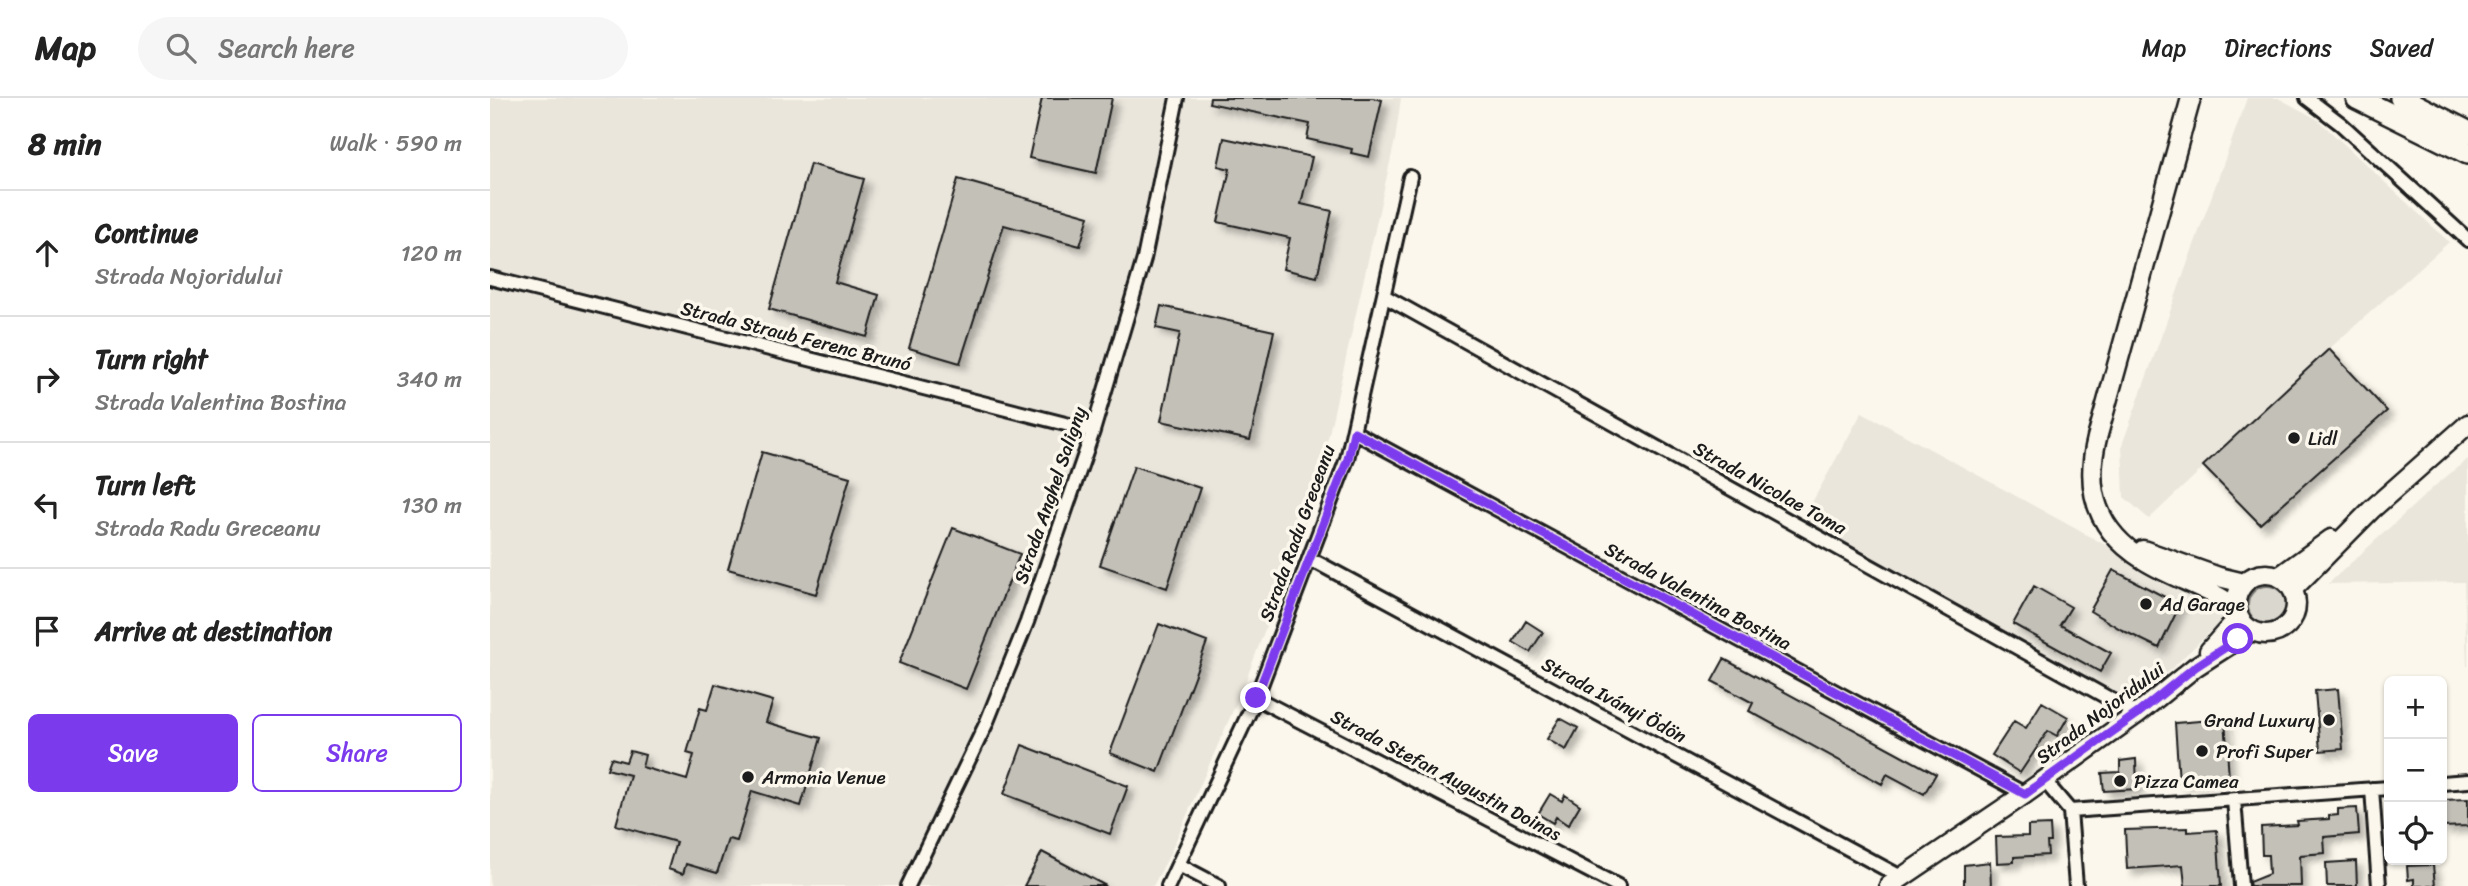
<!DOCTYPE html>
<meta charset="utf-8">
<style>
body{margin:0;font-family:Sriracha,sans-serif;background:#f6f6f6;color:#222}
.controls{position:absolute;right:21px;bottom:21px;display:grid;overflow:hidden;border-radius:10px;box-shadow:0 2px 5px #0004}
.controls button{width:63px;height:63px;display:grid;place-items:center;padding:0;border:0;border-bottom:2px solid #e0e0e0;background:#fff;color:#222;font:35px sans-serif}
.stop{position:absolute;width:21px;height:21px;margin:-16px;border:5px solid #7c3aed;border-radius:50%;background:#fff}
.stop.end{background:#7c3aed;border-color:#fff;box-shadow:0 2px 7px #0008}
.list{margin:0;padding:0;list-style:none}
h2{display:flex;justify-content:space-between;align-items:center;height:91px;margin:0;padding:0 28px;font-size:30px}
h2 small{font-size:23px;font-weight:400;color:#767676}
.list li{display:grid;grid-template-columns:46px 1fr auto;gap:21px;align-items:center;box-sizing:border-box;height:126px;padding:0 28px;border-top:2px solid #e0e0e0}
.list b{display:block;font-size:26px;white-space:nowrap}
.list p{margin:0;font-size:23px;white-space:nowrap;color:#767676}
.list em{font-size:23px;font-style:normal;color:#767676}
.actions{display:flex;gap:14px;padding:21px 28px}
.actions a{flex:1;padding:16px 0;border:2px solid #7c3aed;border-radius:10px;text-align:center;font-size:24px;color:#7c3aed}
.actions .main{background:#7c3aed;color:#fff}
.icon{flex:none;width:38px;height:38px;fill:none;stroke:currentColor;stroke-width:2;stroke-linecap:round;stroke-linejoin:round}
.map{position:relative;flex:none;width:1978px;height:788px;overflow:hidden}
header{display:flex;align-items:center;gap:42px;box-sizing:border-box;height:98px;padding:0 35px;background:#fff;border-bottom:2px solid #e0e0e0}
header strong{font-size:33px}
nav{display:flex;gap:38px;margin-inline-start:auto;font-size:24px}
.search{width:490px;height:63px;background:#f6f6f6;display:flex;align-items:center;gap:18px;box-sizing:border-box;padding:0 24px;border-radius:38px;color:#767676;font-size:26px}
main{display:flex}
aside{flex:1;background:#fff}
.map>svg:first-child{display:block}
.built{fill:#eae6dc}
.green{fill:#dad7ce;stroke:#7b7a75;stroke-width:2}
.building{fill:#c3c0b8;stroke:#1c1c1c;stroke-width:2;filter:url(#shadow)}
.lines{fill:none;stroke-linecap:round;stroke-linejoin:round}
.minor-casing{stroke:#1c1c1c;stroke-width:18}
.secondary-casing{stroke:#1c1c1c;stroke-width:23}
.trunk-casing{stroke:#1c1c1c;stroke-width:26}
.minor{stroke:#fbf7ec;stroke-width:12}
.secondary{stroke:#fbf7ec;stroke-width:18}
.trunk{stroke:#fbf7ec;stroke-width:21}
.route{stroke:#7c3aed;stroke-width:9}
.poi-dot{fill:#1c1c1c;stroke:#fbf7ec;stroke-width:2.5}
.labels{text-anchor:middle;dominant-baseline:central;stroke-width:7;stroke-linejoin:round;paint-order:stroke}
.street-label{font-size:19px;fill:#1c1c1c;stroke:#fbf7ec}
.poi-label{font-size:19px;fill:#1c1c1c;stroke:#fbf7ec;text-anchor:start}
</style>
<header>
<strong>Map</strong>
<div class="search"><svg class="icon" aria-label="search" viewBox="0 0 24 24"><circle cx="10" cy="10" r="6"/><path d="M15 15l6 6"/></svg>Search here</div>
<nav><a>Map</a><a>Directions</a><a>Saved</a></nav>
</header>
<main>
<aside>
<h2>8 min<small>Walk · 590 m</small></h2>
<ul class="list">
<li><svg class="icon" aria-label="ahead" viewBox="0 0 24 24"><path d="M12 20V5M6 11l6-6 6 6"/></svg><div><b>Continue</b><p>Strada Nojoridului</p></div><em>120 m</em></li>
<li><svg class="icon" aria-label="right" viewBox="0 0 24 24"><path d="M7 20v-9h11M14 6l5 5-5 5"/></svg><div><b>Turn right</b><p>Strada Valentina Bostina</p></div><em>340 m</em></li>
<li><svg class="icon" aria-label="left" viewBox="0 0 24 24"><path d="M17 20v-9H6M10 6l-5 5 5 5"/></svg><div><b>Turn left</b><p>Strada Radu Greceanu</p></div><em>130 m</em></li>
<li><svg class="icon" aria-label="arrive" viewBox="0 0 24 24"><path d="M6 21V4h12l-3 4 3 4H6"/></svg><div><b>Arrive at destination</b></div></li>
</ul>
<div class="actions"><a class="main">Save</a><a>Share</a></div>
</aside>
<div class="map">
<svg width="1978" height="788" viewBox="0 0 1978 788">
<defs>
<filter id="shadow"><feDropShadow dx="6" dy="6" stdDeviation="3.5" flood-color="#0004"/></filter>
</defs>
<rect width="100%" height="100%" fill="#fbf7ec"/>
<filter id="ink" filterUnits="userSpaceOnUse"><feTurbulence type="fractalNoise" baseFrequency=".0143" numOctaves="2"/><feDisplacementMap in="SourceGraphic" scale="14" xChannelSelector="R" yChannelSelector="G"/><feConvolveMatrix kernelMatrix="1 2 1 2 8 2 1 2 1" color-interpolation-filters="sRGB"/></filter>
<g filter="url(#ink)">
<!-- built -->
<path class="built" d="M0 0H911L905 42 825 398 753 590 679 758 663 788H0Z
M1757 0H1788L1827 21 1959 144 1839 251 1659 421 1634 399 1632 347Z
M1372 314 1740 515 1639 611 1309 428Z
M1978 361V568H1977L1974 484 1838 486 1946 387Z"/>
<!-- green -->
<path class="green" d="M1758 507a19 19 0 1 1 38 0a19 19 0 1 1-38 0Z"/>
<!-- building -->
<path class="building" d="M552 0H622L606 75 539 60Z
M720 0H883L892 2 879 59 861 55 862 51 817 41 820 26 719 5Z
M734 40 822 59 811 106 842 113 827 179 793 171 800 140 728 124 740 71 728 68Z
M320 66 374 81 345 184 389 197 377 239 279 211Z
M468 81 599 118 590 148 514 127 470 265 419 250Z
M671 208 784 233 760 342 671 323 690 235 666 230Z
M1839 251 1897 313 1770 426 1713 368Z
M272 354 360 379 326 496 238 471Z
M644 368 710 390 677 490 610 467Z
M463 430 530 456 476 591 409 565Z
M1623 472 1690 507 1669 550 1632 532 1600 513Z
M1544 488 1581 509 1570 527 1621 555 1610 574 1523 526Z
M1036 523 1053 534 1040 554 1023 544Z
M669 526 717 544 668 674 620 655Z
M1234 561 1446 676 1434 696 1397 676 1392 686 1259 613 1263 605 1222 583Z
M225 586 283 603 276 624 331 640 311 708 262 693 247 743 238 741 227 775 196 766 193 776 178 771 186 744 126 727 140 677 117 671 121 660 136 664 140 653 155 657 152 669 197 682 204 657 197 655 210 610 217 612Z
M1848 591 1853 651 1830 653 1825 593Z
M1552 604 1578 619 1567 638 1558 633 1530 675 1502 657 1524 623 1536 630Z
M1070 620 1088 630 1076 652 1057 641Z
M1735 621 1739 680 1689 684 1685 625Z
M532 647 638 688 620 736 514 696Z
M1646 661 1647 691 1614 693 1612 675 1630 674V663Z
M1060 696 1072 703 1075 697 1090 707 1078 727 1066 719 1063 725 1048 716Z
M1978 701V728L1952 729V702Z
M1867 710 1869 736 1834 739 1835 755 1810 757 1811 788H1760L1759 784 1779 776 1778 757H1772L1771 729 1808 727 1807 723 1839 721V718L1848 717V711Z
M1560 727 1561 744H1557L1558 757 1524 759V764L1507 765 1506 739 1538 738V728Z
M1698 730V734L1727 732 1731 788H1695L1693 767 1637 771 1635 732Z
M552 754 616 788H534Z
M1866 763 1867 788H1837L1836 765Z
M1500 764 1501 788H1474V767Z
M1943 767 1945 788H1924V781L1918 782 1917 768Z"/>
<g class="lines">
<defs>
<path id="minor" d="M1817 0 1851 26 1978 142
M0 180 603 333
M894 198 1647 616
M864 334 1535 696
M818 464 828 465 1411 779
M766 600 1128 788
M1554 682 1580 713 1586 788
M1952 685 1978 683
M1882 691 1889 788
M1744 702 1751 788
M1580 713 1899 690
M689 767 729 788
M418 788 496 626 537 524 603 333 654 161 687 0
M678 788 766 600 857 361 920 79"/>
<path id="secondary" d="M1701 0 1607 340C1594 392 1607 433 1654 462 1684 481 1718 489 1746 510
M1653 452 1729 479 1754 485
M1746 506a30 30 0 1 1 60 0a30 30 0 1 1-60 0Z
M1790 478 1841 441
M1803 491 1882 411 1978 326
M1719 553 1749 519
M1399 788 1535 696 1647 616 1705 569 1761 533"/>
<path id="trunk" d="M1867 0 1978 55
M1911 0 1978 34"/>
</defs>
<!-- minor casing -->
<use href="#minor" class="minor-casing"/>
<!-- secondary casing -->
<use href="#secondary" class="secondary-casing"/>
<!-- trunk casing -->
<use href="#trunk" class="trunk-casing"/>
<!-- minor -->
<use href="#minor" class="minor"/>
<!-- secondary -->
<use href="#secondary" class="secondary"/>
<!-- trunk -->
<use href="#trunk" class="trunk"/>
</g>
</g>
<g class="lines" filter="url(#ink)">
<!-- route -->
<path class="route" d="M766 600 858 361 864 334 1535 696 1647 616 1705 569 1748 541"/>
</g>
<!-- markers -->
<g class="poi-dot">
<circle cx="1804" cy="340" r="7"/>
<circle cx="1656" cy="506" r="7"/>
<circle cx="1839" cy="622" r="7"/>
<circle cx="1712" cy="653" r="7"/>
<circle cx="258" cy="679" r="7"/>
<circle cx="1630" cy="683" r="7"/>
</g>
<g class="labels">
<!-- street labels -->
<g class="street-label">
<text transform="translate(306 238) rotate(14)">Strada Straub Ferenc Brunó</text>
<text transform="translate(1280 390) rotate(29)">Strada Nicolae Toma</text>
<text transform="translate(560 397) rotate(-71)">Strada Anghel Saligny</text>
<text transform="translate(807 435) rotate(-70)">Strada Radu Greceanu</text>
<text transform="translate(1208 498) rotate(28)">Strada Valentina Bostina</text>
<text transform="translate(1124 602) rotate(28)">Strada Iványi Ödön</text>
<text transform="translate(1610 615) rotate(-37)">Strada Nojoridului</text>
<text transform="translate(956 677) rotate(28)">Strada Stefan Augustin Doinas</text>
</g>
<!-- poi labels -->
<g class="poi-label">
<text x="1818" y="340">Lidl</text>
<text x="1670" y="506">Ad Garage</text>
<text x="1825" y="622" text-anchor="end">Grand Luxury</text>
<text x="1726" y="653">Profi Super</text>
<text x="272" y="679">Armonia Venue</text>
<text x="1644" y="683">Pizza Camea</text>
</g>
</g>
</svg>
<div class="controls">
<button>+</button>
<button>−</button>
<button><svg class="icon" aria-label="locate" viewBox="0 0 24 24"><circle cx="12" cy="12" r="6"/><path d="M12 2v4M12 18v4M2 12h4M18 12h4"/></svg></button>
</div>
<div class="stop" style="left:1748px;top:541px"></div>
<div class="stop end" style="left:766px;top:600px"></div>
</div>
</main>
